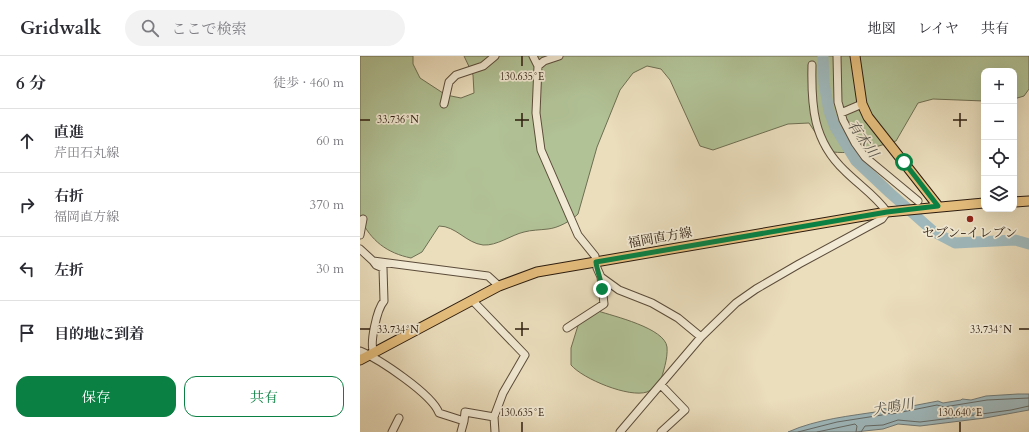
<!DOCTYPE html>
<html lang="ja">
<meta charset="utf-8">
<style>
body{margin:0;font-family:Cardo,"Noto Serif JP",serif;background:#f2f2f3;color:#2b2b33}
.controls{position:absolute;right:12px;top:12px;display:grid;overflow:hidden;border-radius:8px;box-shadow:0 4px 16px #0002}
.controls button{width:36px;height:36px;display:grid;place-items:center;padding:0;border:0;border-bottom:1px solid #e1e1e2;background:#fff;color:#2b2b33;font:20px sans-serif}
.stop{position:absolute;width:12px;height:12px;margin:-9px;border:3px solid #0b8043;border-radius:50%;background:#fff}
.stop.end{background:#0b8043;border-color:#fff;box-shadow:0 1px 4px #0008}
.list{margin:0;padding:0;list-style:none}
h2{display:flex;justify-content:space-between;align-items:center;height:52px;margin:0;padding:0 16px;font-size:17px}
h2 small{font-size:13px;font-weight:400;color:#7c7c81}
.list li{display:grid;grid-template-columns:26px 1fr auto;gap:12px;align-items:center;box-sizing:border-box;height:64px;padding:0 16px;border-top:1px solid #e1e1e2}
.list b{display:block;font-size:15px;white-space:nowrap}
.list p{margin:0;font-size:13px;white-space:nowrap;color:#7c7c81}
.list em{font-size:13px;font-style:normal;color:#7c7c81}
.actions{display:flex;gap:8px;padding:12px 16px}
.actions a{flex:1;padding:9px 0;border:1px solid #0b8043;border-radius:12px;text-align:center;font-size:14px;color:#0b8043}
.actions .main{background:#0b8043;color:#fff}
.icon{flex:none;width:22px;height:22px;fill:none;stroke:currentColor;stroke-width:2;stroke-linecap:round;stroke-linejoin:round}
.map{position:relative;flex:none;width:669px;height:376px;overflow:hidden}
header{display:flex;align-items:center;gap:24px;box-sizing:border-box;height:56px;padding:0 20px;background:#fff;border-bottom:1px solid #e1e1e2}
header strong{font-size:19px}
nav{display:flex;gap:22px;margin-inline-start:auto;font-size:14px}
.search{width:280px;height:36px;background:#f2f2f3;display:flex;align-items:center;gap:10px;box-sizing:border-box;padding:0 14px;border-radius:22px;color:#7c7c81;font-size:15px}
main{display:flex}
aside{flex:1;background:#fff}
.map>svg:first-child{display:block}
.green{fill:#b1c296;stroke:#6e6e52}
.water{fill:#9fb9bd;stroke:#717a77}
.lines{fill:none;stroke-linecap:round;stroke-linejoin:round}
.shore{stroke:#656a66;stroke-width:1}
.river{stroke:#9fb9bd;stroke-width:11}
.minor-casing{stroke:#5b4c3a;stroke-width:9}
.major-casing{stroke:#2b1b0e;stroke-width:11}
.minor{stroke:#f2ead4;stroke-width:7}
.major{stroke:#e6bf7e;stroke-width:9}
.route{stroke:#0b8043;stroke-width:5}
.ticks{fill:none;stroke:#2b1b0e;stroke-width:1.5}
.poi-dot{fill:#8f2418;stroke:#f2ead4;stroke-width:1.5}
.labels{text-anchor:middle;dominant-baseline:central;stroke-width:3.5;stroke-linejoin:round;paint-order:stroke}
.poi-label{font-size:13px;fill:#2b1b0e;stroke:#f2ead4}
.street-label{font-size:13px;fill:#2b1b0e;stroke:#f2ead4}
.water-label{font-size:14px;font-style:italic;fill:#54524b;stroke:#f2ead4}
.ticks-label{font-size:10px;text-anchor:middle;fill:#2b1b0e;stroke:#f2ead4;stroke-width:3.5;stroke-linejoin:round;paint-order:stroke}
</style>
<header>
<strong>Gridwalk</strong>
<div class="search"><svg class="icon" aria-label="search" viewBox="0 0 24 24"><circle cx="10" cy="10" r="6"/><path d="M15 15l6 6"/></svg>ここで検索</div>
<nav><a>地図</a><a>レイヤ</a><a>共有</a></nav>
</header>
<main>
<aside>
<h2>6 分<small>徒歩 · 460 m</small></h2>
<ul class="list">
<li><svg class="icon" aria-label="ahead" viewBox="0 0 24 24"><path d="M12 20V5M6 11l6-6 6 6"/></svg><div><b>直進</b><p>芹田石丸線</p></div><em>60 m</em></li>
<li><svg class="icon" aria-label="right" viewBox="0 0 24 24"><path d="M7 20v-9h11M14 6l5 5-5 5"/></svg><div><b>右折</b><p>福岡直方線</p></div><em>370 m</em></li>
<li><svg class="icon" aria-label="left" viewBox="0 0 24 24"><path d="M17 20v-9H6M10 6l-5 5 5 5"/></svg><div><b>左折</b></div><em>30 m</em></li>
<li><svg class="icon" aria-label="arrive" viewBox="0 0 24 24"><path d="M6 21V4h12l-3 4 3 4H6"/></svg><div><b>目的地に到着</b></div></li>
</ul>
<div class="actions"><a class="main">保存</a><a>共有</a></div>
</aside>
<div class="map">
<svg width="669" height="376" viewBox="0 0 669 376">
<rect width="100%" height="100%" fill="#ebdebd"/>
<filter id="stains"><feTurbulence type="fractalNoise" baseFrequency=".005" numOctaves="4"/><feColorMatrix values="0 0 0 0 .2 0 0 0 0 .09 0 0 0 0 .02 0 0 0 .5 -.17"/></filter>
<radialGradient id="worn" r=".72"><stop offset=".6" stop-color="#630" stop-opacity="0"/><stop offset="1" stop-color="#630" stop-opacity=".3"/></radialGradient>
<!-- green -->
<path class="green" d="M0 0H53V8L60 22 86 39 101 42 114 37 113 19 104 0H669V33L664 40 654 43V15H624V45L573 43 558 47 536 85C510 92 490 101 463 94L459 82 449 67 428 68 353 94 340 90 310 24 301 13 287 10 273 17 260 34 237 91 218 158C211 165 198 172 188 173 180 174 171 174 164 176 151 179 137 190 123 189 106 187 96 170 79 170L62 196 51 202C27 197 11 185 0 162Z
M238 255C253 260 305 272 307 291 308 303 303 316 300 327 296 330 292 334 287 336 269 342 223 323 211 309V292L220 263Z"/>
<!-- water -->
<path class="water" d="M658 338H669V354L625 362 560 370 538 368 523 373 495 376H428C457 363 490 360 522 355V352L531 354 578 345 583 347 601 344 602 343 611 344 626 340Z"/>
<g class="lines">
<!-- shore -->
<path class="shore" d="M438 376 477 366 522 359 526 357 532 358 577 349 584 351 627 344 669 342
M457 376 495 368 497 370 496 376
M501 376 505 370 523 369 538 364 560 366 592 362 651 354 669 350"/>
<!-- river -->
<path class="river" d="M463 0 464 27 469 55 475 71 496 105 530 137 574 176 595 187 655 184 669 188"/>
<defs>
<path id="minor" d="M173 0 178 10 176 57 181 94 218 179 235 200 237 212 241 221 259 234 292 247 318 262 341 281
M477 0 478 46 483 64 495 87 505 101 558 145
M178 10 184 5 199 0
M84 48 89 26 96 19 123 10 135 0
M481 57 502 48
M0 179 3 163
M0 193 13 205 128 220 139 230
M13 205 16 209 23 212 24 245C17 253 9 288 14 297
M112 244 165 299 143 337 134 361
M207 272 244 248 241 221
M0 295C19 303 72 338 79 357L104 365 101 376
M301 329 325 354 301 376
M104 365 105 356 134 361 135 376
M32 376 39 362
M260 376 341 281 376 247 396 233 439 208 522 163 527 156C516 140 499 129 485 115 453 85 451 50 452 9"/>
<path id="major" d="M495 0 502 48 508 61 578 150
M654 146 669 145
M0 304 139 230 177 216 527 156 624 147"/>
</defs>
<!-- minor casing -->
<use href="#minor" class="minor-casing"/>
<!-- major casing -->
<use href="#major" class="major-casing"/>
<!-- minor -->
<use href="#minor" class="minor"/>
<!-- major -->
<use href="#major" class="major"/>
</g>
<g class="lines">
<!-- route -->
<path class="route" d="M242 233C241 223 237 215 236 206L527 156 578 150 544 106"/>
</g>
<!-- ticks -->
<path class="ticks" d="M162 0V10M162 57V71M600 57V71M0 64H10M155 64H169M593 64H607M162 266V280M0 273H10M155 273H169M659 273H669M162 366V376M600 366V376"/>
<!-- markers -->
<circle class="poi-dot" cx="610" cy="163" r="4"/>
<g class="labels">
<!-- poi labels -->
<g class="poi-label">
<text x="610" y="177">セブン-イレブン</text>
</g>
<!-- street labels -->
<g class="street-label">
<text transform="translate(300 182) rotate(-10)">福岡直方線</text>
</g>
<!-- water labels -->
<g class="water-label">
<text transform="translate(503 83) rotate(55)">有木川</text>
<text transform="translate(533 351) rotate(-10)">犬鳴川</text>
</g>
</g>
<g class="ticks-label">
<text x="162" y="24">130.635°E</text>
<text x="38" y="67">33.736°N</text>
<text x="38" y="277">33.734°N</text>
<text x="631" y="277">33.734°N</text>
<text x="162" y="360">130.635°E</text>
<text x="600" y="360">130.640°E</text>
</g>
<rect width="100%" height="100%" filter="url(#stains)"/>
<rect width="100%" height="100%" fill="url(#worn)"/>
</svg>
<div class="controls">
<button>+</button>
<button>−</button>
<button><svg class="icon" aria-label="locate" viewBox="0 0 24 24"><circle cx="12" cy="12" r="6"/><path d="M12 2v4M12 18v4M2 12h4M18 12h4"/></svg></button>
<button><svg class="icon" aria-label="layers" viewBox="0 0 24 24"><path d="M12 4l9 5-9 5-9-5zM3 14l9 5 9-5"/></svg></button>
</div>
<div class="stop" style="left:544px;top:106px"></div>
<div class="stop end" style="left:242px;top:233px"></div>
</div>
</main>
